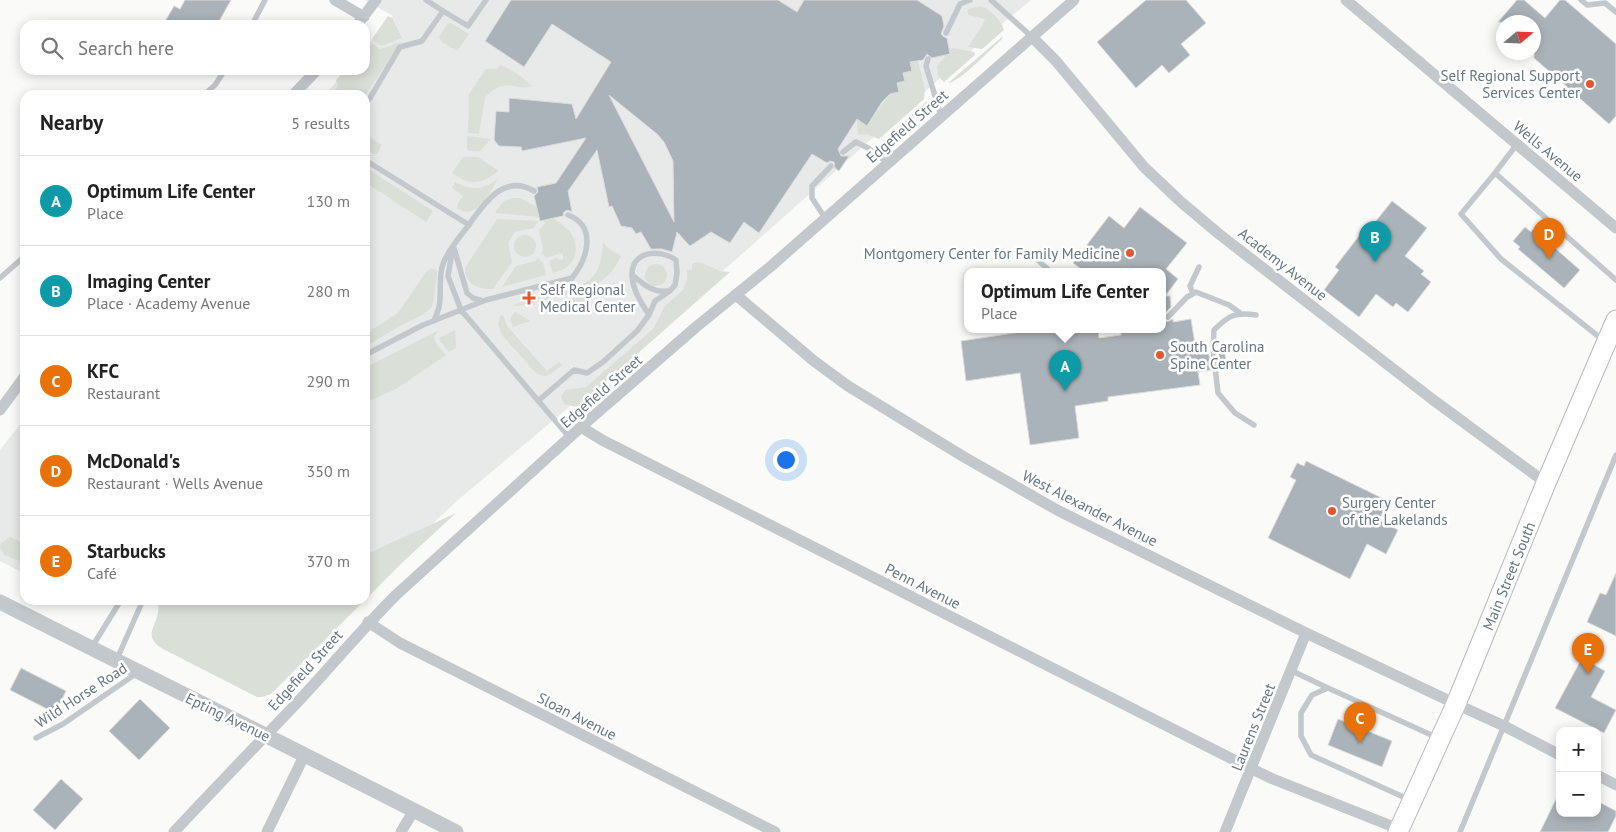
<!DOCTYPE html>
<meta charset="utf-8">
<style>
body{margin:0;font-family:"PT Sans",sans-serif;background:#f6f6f6;color:#222}
.controls{position:absolute;right:15px;bottom:15px;display:grid;overflow:hidden;border-radius:10px;box-shadow:0 2px 12px #0003}
.controls button{width:45px;height:45px;display:grid;place-items:center;padding:0;border:0;border-bottom:1px solid #e0e0e0;background:#fff;color:#222;font:25px sans-serif}
.compass{position:absolute;left:1496px;top:15px;width:45px;height:45px;border-radius:50%;background:#fff;box-shadow:0 2px 12px #0003;rotate:71deg}
.you{position:absolute;left:785px;top:459px;width:18px;height:18px;margin:-12px;border:4px solid #fff;border-radius:50%;background:#1a73e8;box-shadow:0 0 0 8px #1a73e833}
.badge{display:grid;place-items:center;width:32px;height:32px;border-radius:50%;background:#2563eb;color:#fff;font-size:16px;font-weight:700}
.pin{position:absolute;translate:-50% -41px;filter:drop-shadow(0 1px 2px #0008)}
.pin::after{content:'';position:absolute;top:26px;width:18px;height:15px;background:inherit;clip-path:polygon(0 0,100% 0,50% 100%)}
.popup{position:absolute;left:964px;top:268px;width:202px;height:65px;box-sizing:border-box;display:grid;place-content:center;border-radius:10px;background:#fff;filter:drop-shadow(0 1px 4px #0005);font-size:16px;white-space:nowrap;color:#767676}
.popup b{font-size:19px;color:#222}
.popup::after{content:'';position:absolute;left:50%;top:100%;margin-left:-10px;border:10px solid transparent;border-top-color:#fff}
.list{margin:0;padding:0;list-style:none}
h2{display:flex;justify-content:space-between;align-items:center;height:65px;margin:0;padding:0 20px;font-size:21px}
h2 small{font-size:16px;font-weight:400;color:#767676}
.list li{display:grid;grid-template-columns:32px 1fr auto;gap:15px;align-items:center;box-sizing:border-box;height:90px;padding:0 20px;border-top:1px solid #e0e0e0}
.list b{display:block;font-size:19px;white-space:nowrap}
.list p{margin:0;font-size:16px;white-space:nowrap;color:#767676}
.list em{font-size:16px;font-style:normal;color:#767676}
.icon{flex:none;width:28px;height:28px;fill:none;stroke:currentColor;stroke-width:2;stroke-linecap:round;stroke-linejoin:round}
.map{position:relative;flex:none;width:1616px;height:832px;overflow:hidden}
.search{position:absolute;background:#fff;box-shadow:0 2px 12px #0003;left:20px;top:20px;width:350px;height:55px;display:flex;align-items:center;gap:12px;box-sizing:border-box;padding:0 18px;border-radius:15px;color:#767676;font-size:19px}
.panel{position:absolute;background:#fff;box-shadow:0 2px 12px #0003;left:20px;top:90px;width:350px;height:515px;border-radius:15px}
.map>svg:first-child{display:block}
.built{fill:#e8e9e9}
.green{fill:#dadfd7}
.building{fill:#aab3b9;stroke:#dcdcda;fill-rule:evenodd}
.lines{fill:none;stroke-linecap:round;stroke-linejoin:round}
.primary-casing{stroke:#b5babe;stroke-width:21}
.service{stroke:#c3c8cc;stroke-width:5.5}
.minor{stroke:#c3c8cc;stroke-width:11}
.tertiary{stroke:#c3c8cc;stroke-width:15}
.primary{stroke:#fff;stroke-width:19}
.poi-dot{fill:#e4572e;stroke:#fff;stroke-width:2}
.labels{text-anchor:middle;dominant-baseline:central;stroke-width:5;stroke-linejoin:round;paint-order:stroke}
.poi-label{font-size:15px;fill:#657683;stroke:#fff;text-anchor:start}
.street-label{font-size:15px;fill:#657683;stroke:#fff}
</style>
<div class="map">
<svg width="1616" height="832" viewBox="0 0 1616 832">
<rect width="100%" height="100%" fill="#fafaf8"/>
<!-- built -->
<path class="built" d="M365 0H1031L991 33 581 397 458 500 365 587V95H325L346 70H365V48L393 16Z
M25 418V574L0 561V450Z"/>
<!-- green -->
<path class="green" d="M981 6C991 10 1001 20 1004 30L982 49 968 47 982 26 985 19 969 15 967 11 969 9Z
M388 16 392 18 402 38 382 46 372 39Z
M451 23 469 34 457 51 442 42 439 37 447 24Z
M1003 36 1002 39C992 48 960 82 948 83Z
M402 42 399 44 365 96 338 95 335 92 338 85 336 80 345 70H365V47L368 43 370 45 373 44 380 49Z
M952 48 974 52 975 55 944 82 938 76 937 66Z
M918 61 925 90 924 99 879 139 866 134 858 135 857 119 867 126 897 83 905 81 903 73 912 71 910 62Z
M501 65 518 74 532 86C521 90 513 84 503 86 496 86 490 93 485 97L479 134 468 133 469 94 486 69H497Z
M927 101V105L889 140 883 141Z
M365 134 382 145 377 154H373L365 146Z
M467 136 491 139 480 151H470L467 149Z
M463 157H478L499 171C480 184 472 187 452 173Z
M365 167 433 211 426 222 365 182Z
M498 179C489 193 477 222 457 208V205L463 196 452 188 455 182C473 191 482 190 498 179Z
M511 198C513 198 516 198 519 198 528 200 564 224 570 232 578 242 578 259 567 267 563 270 558 271 553 273L549 261 556 258 562 260 563 258V254L561 253 547 258 541 253 543 250 539 230 545 223 543 220 539 217 495 213 503 202Z
M497 219 538 221 534 228 515 232 508 243 512 262 493 289C479 290 465 284 465 268Z
M514 246a11 11 0 1 1 22 0a11 11 0 1 1-22 0Z
M603 242C609 252 617 251 621 257 615 266 611 275 601 281 588 290 530 305 514 306L513 305C527 301 541 297 555 294 589 285 601 279 603 242Z
M538 258 543 263 546 275 502 287 516 266 535 261Z
M697 262 702 263 720 271 730 272 577 407 564 404 561 397 565 390 586 387 653 329 665 306 682 291 687 280V270H692V264Z
M645 275a11 11 0 1 1 22 0a11 11 0 1 1-22 0Z
M431 268 436 270 437 272 434 300 431 308 422 315 398 327 365 347V334L398 313 426 272Z
M597 291 599 293C589 302 580 309 569 299Z
M515 312 517 313 530 321 513 327 510 318Z
M501 314 504 317 507 326 547 371 559 362 562 365C553 372 547 380 536 373L502 335 498 324Z
M439 330 434 337 437 345 446 355 396 389 365 403V368Z
M455 330 456 348 449 352 440 341 439 338Z
M456 513 404 561 271 694 262 697H257L163 649C137 634 165 621 157 600H365V551L367 554Z
M10 537 25 544V563L4 555 0 546 1 543Z"/>
<!-- building -->
<path class="building" d="M185 0H231L217 25H163L174 6 180 9Z
M511 0H778L797 12 804 0H917L942 16 944 26 941 34 944 37 947 38 950 54 932 58 927 54 923 60 910 62 912 71 903 73 905 81 897 83 899 92 890 94 882 102 867 126 857 119 838 149 841 156H849L839 171 835 168 834 162 830 161 827 163 812 154 759 233 744 222 730 243 711 232 690 246 677 232 672 252 662 249H651L641 232 636 234 632 228 621 226 612 206 609 207 597 150 568 191 572 212 567 210 564 212 563 216 540 221 534 196 538 192 537 187 556 183 586 138 522 151 521 147 499 146 494 140 496 111 509 112V98L572 104 576 119 611 62 552 24 524 67 485 41ZM609 95 657 134 664 142 673 161 674 222Z
M1146 0H1186L1206 23 1181 44 1190 55 1169 73 1162 65 1136 88 1097 42Z
M1517 0H1524L1545 18 1560 0H1565L1616 44V116L1609 124 1534 58V22H1498Z
M1392 201 1427 228 1405 256 1424 271 1421 274 1431 282 1408 312 1396 303 1393 307 1376 294 1359 317 1324 290 1339 270 1335 267 1369 223 1372 226Z
M1140 207 1187 243 1166 269 1178 279 1165 296H1170L1171 307 1164 314 1163 318 1167 322 1173 319V322L1191 319 1196 351 1208 349 1211 370 1198 372 1200 385 1108 397V401L1075 406 1079 438 1030 445 1020 373 966 381 961 341 1034 330H1098L1099 338 1121 335V330H1162V272H1085L1073 263 1109 216 1124 228Z
M1525 227 1531 232 1533 229 1580 270 1564 288 1518 249 1520 247 1513 241Z
M1224 347 1227 368H1220L1218 348Z
M1306 461 1388 501 1379 520 1398 530 1386 554 1367 544 1350 579 1268 538 1296 480 1290 477 1297 463 1304 466Z
M1616 573V636L1587 622 1600 593 1606 595Z
M1582 658 1605 671 1591 697 1616 710 1604 733 1555 708Z
M21 668 66 691 55 713 10 690Z
M140 699 170 728 139 760 109 731Z
M1338 719 1392 741 1382 767 1328 745Z
M61 779 83 799 55 830 33 810Z
M1560 791V813H1597V801L1616 811V816L1608 832H1540Z"/>
<g class="lines">
<defs>
<g id="primary">
<path id="s1" d="M1398 832 1456 704 1546 483 1616 320"/>
</g>
</defs>
<!-- primary casing -->
<use href="#primary" class="primary-casing"/>
<!-- service -->
<path class="service" d="M991 0 1032 37
M1581 0 1587 5 1605 3 1616 12
M443 11 468 26 486 0
M252 25 265 0
M946 33 960 4 970 0
M928 59 926 66 941 116
M204 95 215 85 225 70
M365 104 370 98 400 47 422 41 443 11 426 0
M843 152 856 142 868 148 888 163
M365 160 469 225
M1495 173 1517 144
M825 218 812 198V186L831 166
M453 246 448 276 461 310 570 438
M454 248 467 293 473 298 483 301
M1031 254 1051 272
M632 275C643 284 653 293 667 291
M0 278 25 256
M1193 294 1190 286 1199 267
M1168 317 1187 297 1196 292 1229 305 1240 313
M434 321C436 316 438 311 439 307 442 293 438 277 443 264 448 250 459 238 468 226 484 204 503 173 534 191
M1603 340 1501 259 1461 214 1495 173 1616 280
M365 355 423 325 486 300 572 278C588 258 597 226 568 215
M538 401 574 370 587 373 603 362 637 331 649 315 655 301 670 291 675 285 677 273 676 260C659 248 631 251 632 276 633 291 641 302 649 315
M1254 425 1235 413 1218 393 1213 349 1214 330C1229 315 1235 312 1256 315
M92 647 121 600
M117 659 143 600
M1292 671 1328 688
M36 738 63 724 137 673
M1410 800 1311 755 1301 736V713L1312 695 1328 688 1438 738
M1460 832 1616 455"/>
<!-- minor -->
<path class="minor" d="M335 0 364 17
M1346 0 1616 228
M357 25 376 0
M1032 37 1056 61 1144 167 1181 202 1219 234 1432 399 1546 483
M293 95 317 70
M736 295 814 361 848 386 964 457 1059 511 1306 633 1456 704 1504 726 1560 755
M0 410 25 376
M581 427 602 440 1252 769 1273 779 1399 829
M368 622 400 643 775 832
M1597 775 1616 785
M174 832C213 790 253 749 293 707 328 670 360 631 396 595L581 427 696 327 770 267 1074 0
M267 832 305 754
M401 832 414 810
M1225 832 1306 633"/>
<!-- tertiary -->
<path class="tertiary" d="M0 602C152 679 305 754 456 832"/>
<!-- primary -->
<use href="#primary" class="primary"/>
</g>
<!-- markers -->
<g class="poi-dot">
<circle cx="1590" cy="84" r="5"/>
<circle cx="1130" cy="253" r="5"/>
<path d="M526.5 290.5h5v5h5v5h-5v5h-5v-5h-5v-5h5z"/>
<circle cx="1160" cy="355" r="5"/>
<circle cx="1332" cy="511" r="5"/>
</g>
<g class="labels">
<!-- poi labels -->
<g class="poi-label">
<text x="1580" y="75" text-anchor="end">Self Regional Support<tspan x="1580" dy="17">Services Center</tspan></text>
<text x="1120" y="253" text-anchor="end">Montgomery Center for Family Medicine</text>
<text x="540" y="289">Self Regional<tspan x="540" dy="17">Medical Center</tspan></text>
<text x="1170" y="346">South Carolina<tspan x="1170" dy="17">Spine Center</tspan></text>
<text x="1342" y="502">Surgery Center<tspan x="1342" dy="17">of the Lakelands</tspan></text>
</g>
<!-- street labels -->
<g class="street-label">
<text transform="translate(907 126) rotate(-41)">Edgefield Street</text>
<text transform="translate(1548 151) rotate(40)">Wells Avenue</text>
<text transform="translate(1283 264) rotate(38)">Academy Avenue</text>
<text transform="translate(601 391) rotate(-41)">Edgefield Street</text>
<text transform="translate(1090 508) rotate(27)">West Alexander Avenue</text>
<text stroke="none"><textPath href="#s1" startOffset="279">Main Street South</textPath></text>
<text transform="translate(923 586) rotate(27)">Penn Avenue</text>
<text transform="translate(305 670) rotate(-48)">Edgefield Street</text>
<text transform="translate(81 695) rotate(-33)">Wild Horse Road</text>
<text transform="translate(577 716) rotate(27)">Sloan Avenue</text>
<text transform="translate(228 717) rotate(26)">Epting Avenue</text>
<text transform="translate(1253 727) rotate(-68)">Laurens Street</text>
</g>
</g>
</svg>
<div class="controls">
<button>+</button>
<button>−</button>
</div>
<svg class="compass" viewBox="-18 -18 36 36"><path d="M0-13l5 13h-10z" fill="#e53935"/><path d="M0 13l5-13h-10z" fill="#767676"/></svg>
<div class="you"></div>
<div class="pin badge" style="left:1065px;top:391px;background:#0f9aa8">A</div>
<div class="popup"><b>Optimum Life Center</b>Place</div>
<div class="pin badge" style="left:1375px;top:262px;background:#0f9aa8">B</div>
<div class="pin badge" style="left:1360px;top:743px;background:#e8710a">C</div>
<div class="pin badge" style="left:1549px;top:259px;background:#e8710a">D</div>
<div class="pin badge" style="left:1588px;top:674px;background:#e8710a">E</div>
<div class="search"><svg class="icon" aria-label="search" viewBox="0 0 24 24"><circle cx="10" cy="10" r="6"/><path d="M15 15l6 6"/></svg>Search here</div>
<section class="panel">
<h2>Nearby<small>5 results</small></h2>
<ul class="list">
<li><span class="badge" style="background:#0f9aa8">A</span><div><b>Optimum Life Center</b><p>Place</p></div><em>130 m</em></li>
<li><span class="badge" style="background:#0f9aa8">B</span><div><b>Imaging Center</b><p>Place · Academy Avenue</p></div><em>280 m</em></li>
<li><span class="badge" style="background:#e8710a">C</span><div><b>KFC</b><p>Restaurant</p></div><em>290 m</em></li>
<li><span class="badge" style="background:#e8710a">D</span><div><b>McDonald's</b><p>Restaurant · Wells Avenue</p></div><em>350 m</em></li>
<li><span class="badge" style="background:#e8710a">E</span><div><b>Starbucks</b><p>Café</p></div><em>370 m</em></li>
</ul>
</section>
</div>
